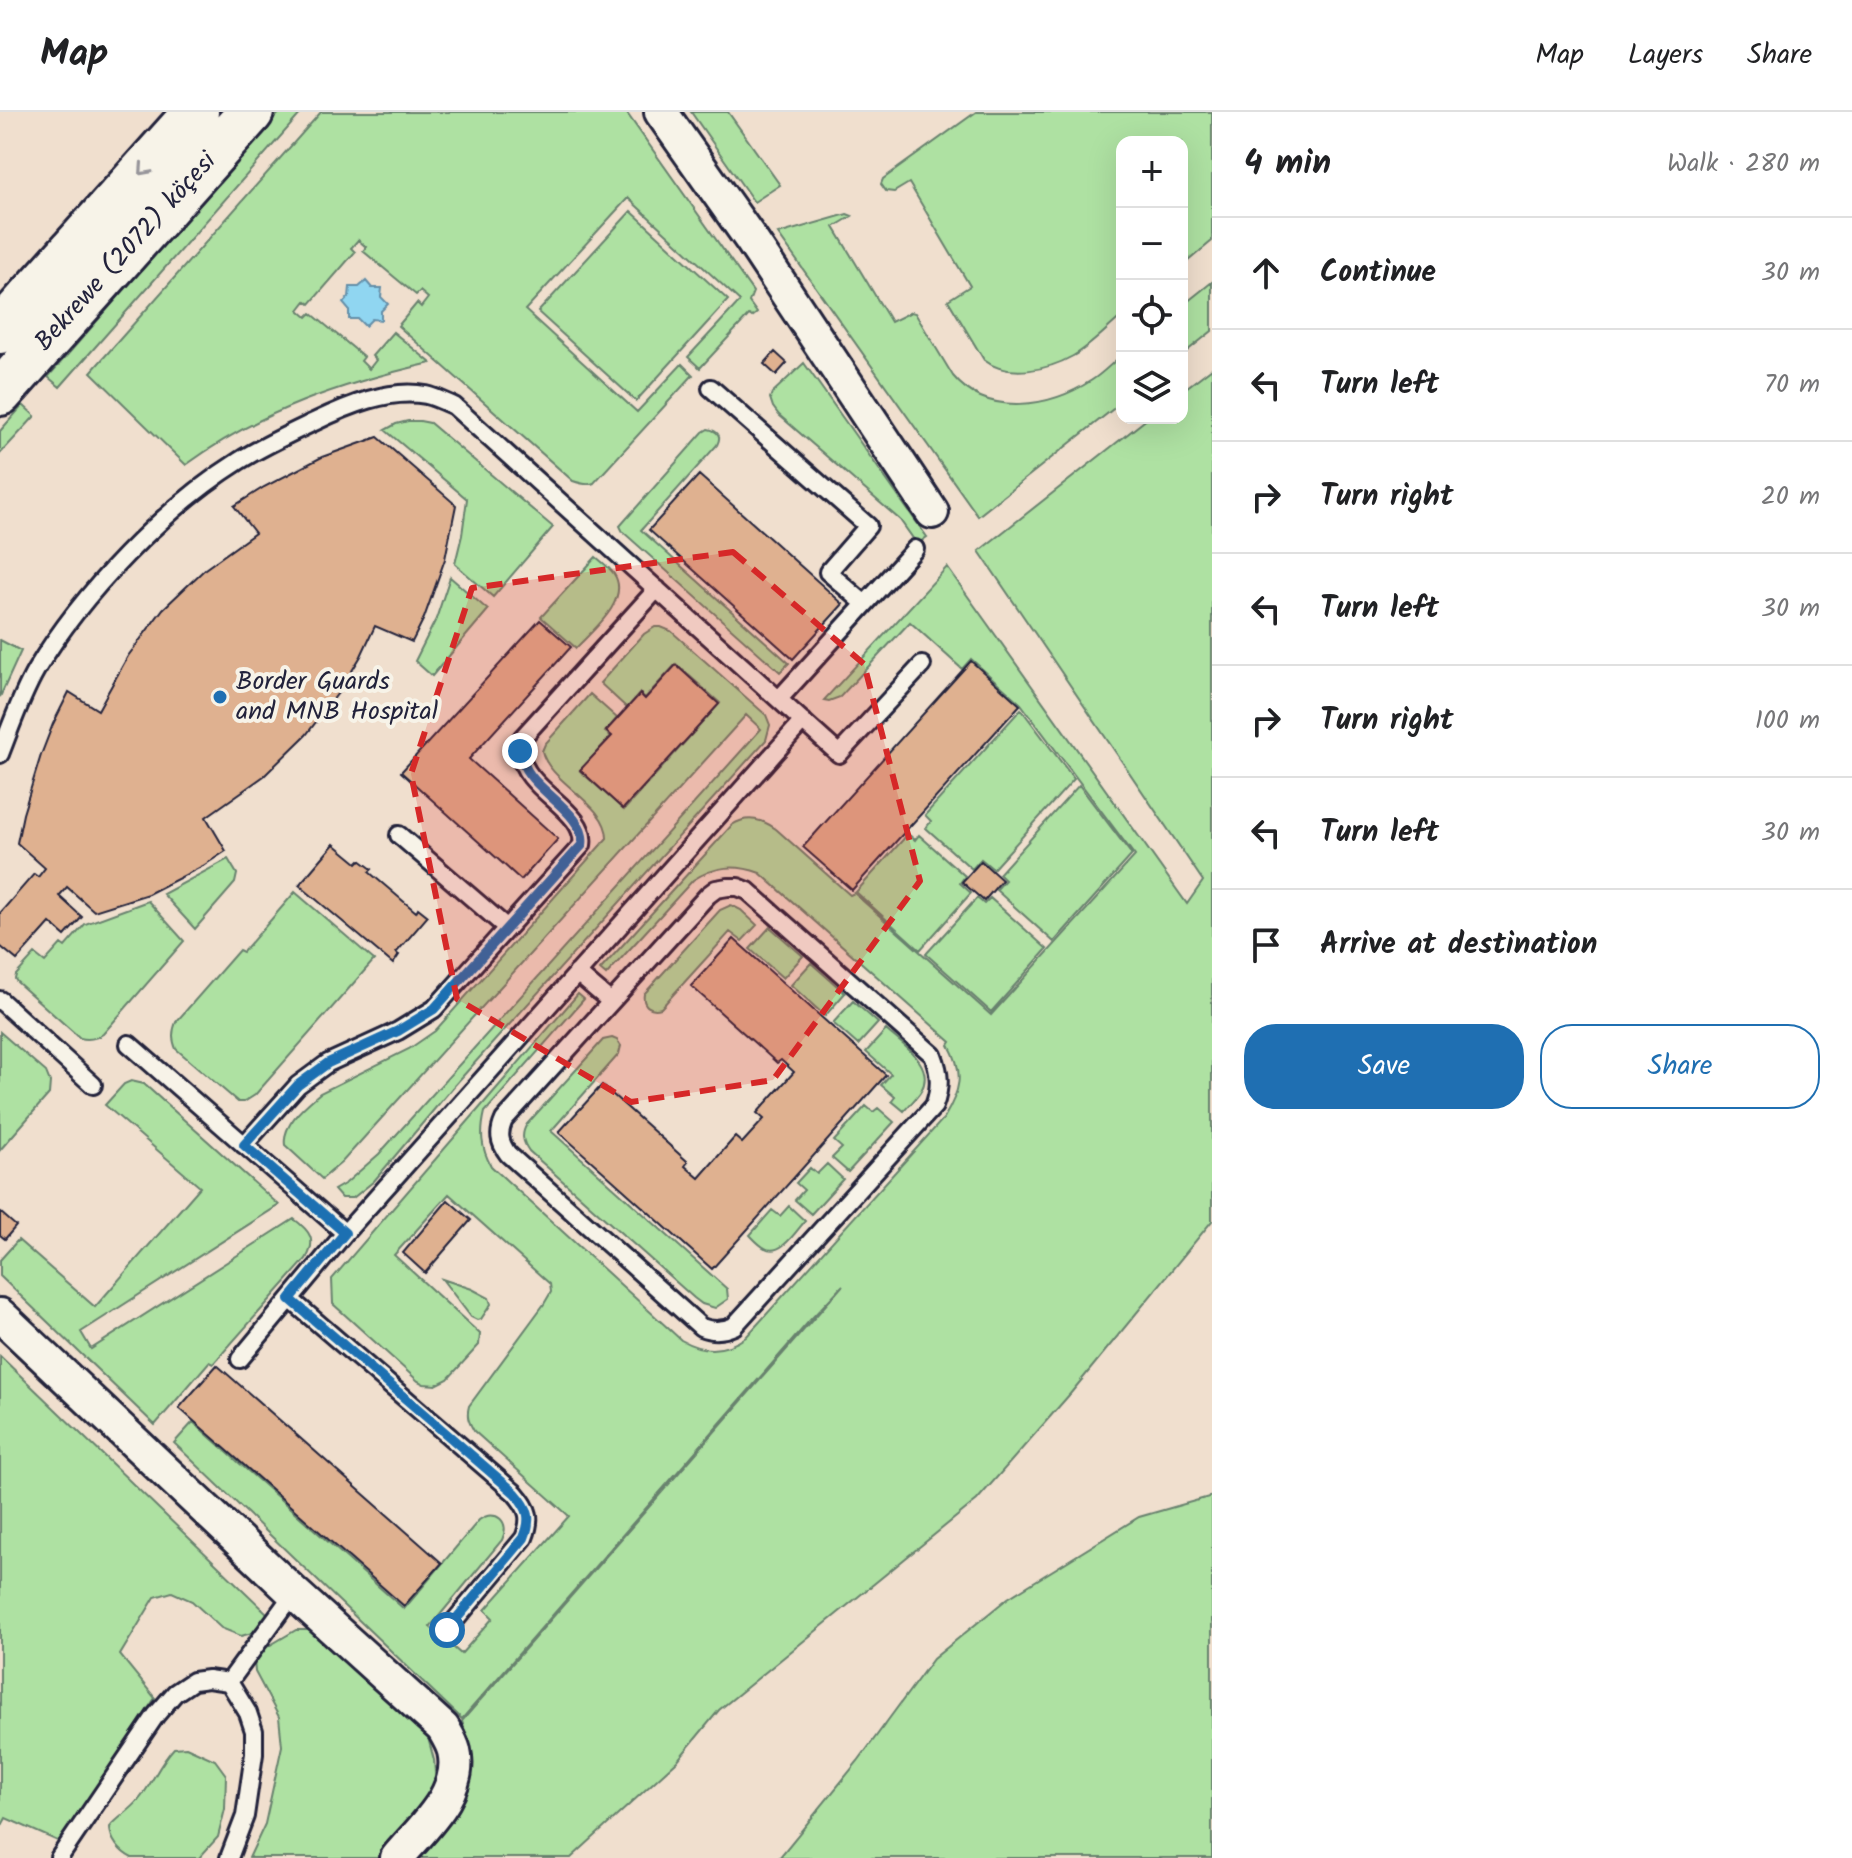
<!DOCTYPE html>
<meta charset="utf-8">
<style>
body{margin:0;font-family:Kalam,sans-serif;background:#f2f2f2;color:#202124}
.controls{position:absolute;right:24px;top:24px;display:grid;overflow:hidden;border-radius:16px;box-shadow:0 8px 32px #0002}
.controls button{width:72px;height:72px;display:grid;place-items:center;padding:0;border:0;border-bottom:2px solid #e0e0e0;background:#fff;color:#202124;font:40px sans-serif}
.stop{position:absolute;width:24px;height:24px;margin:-18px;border:6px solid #1f6fb2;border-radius:50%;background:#fff}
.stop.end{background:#1f6fb2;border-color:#fff;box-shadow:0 2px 8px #0008}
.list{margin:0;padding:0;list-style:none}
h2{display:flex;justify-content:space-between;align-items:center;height:104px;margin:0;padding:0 32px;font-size:34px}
h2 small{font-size:26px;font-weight:400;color:#757577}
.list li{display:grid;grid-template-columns:52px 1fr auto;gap:24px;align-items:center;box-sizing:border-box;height:112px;padding:0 32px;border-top:2px solid #e0e0e0}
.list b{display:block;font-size:30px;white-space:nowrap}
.list em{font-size:26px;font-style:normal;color:#757577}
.actions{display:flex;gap:16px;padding:24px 32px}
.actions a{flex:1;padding:18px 0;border:2px solid #1f6fb2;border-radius:32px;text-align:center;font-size:28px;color:#1f6fb2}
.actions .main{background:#1f6fb2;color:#fff}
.icon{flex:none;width:44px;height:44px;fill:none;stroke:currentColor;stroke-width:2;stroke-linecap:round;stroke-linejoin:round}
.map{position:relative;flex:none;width:1212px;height:1746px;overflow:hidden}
header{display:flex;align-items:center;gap:48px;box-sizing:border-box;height:112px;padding:0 40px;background:#fff;border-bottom:2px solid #e0e0e0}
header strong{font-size:38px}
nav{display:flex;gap:44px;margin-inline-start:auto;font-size:28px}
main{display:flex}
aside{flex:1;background:#fff}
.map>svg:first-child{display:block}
.green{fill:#aee1a2;stroke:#68826e;stroke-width:2}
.water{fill:#90d6f1;stroke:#648ea8;stroke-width:2}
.building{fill:#dfb190;stroke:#22223b;stroke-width:2}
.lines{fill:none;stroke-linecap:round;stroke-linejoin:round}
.lane-casing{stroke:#22223b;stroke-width:22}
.street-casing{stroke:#22223b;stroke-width:38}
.secondary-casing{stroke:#22223b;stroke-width:50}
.lane{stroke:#f7f3e8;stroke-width:16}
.street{stroke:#f7f3e8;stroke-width:32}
.secondary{stroke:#f7f3e8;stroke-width:44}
.oneway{stroke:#97959a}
.route{stroke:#1f6fb2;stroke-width:10}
.marked{fill:#d62828;fill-opacity:0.2;stroke:#d62828;stroke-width:6;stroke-dasharray:16 10;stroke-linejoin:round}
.poi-dot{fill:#1f6fb2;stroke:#f7f3e8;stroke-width:3}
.labels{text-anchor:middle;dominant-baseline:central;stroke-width:8;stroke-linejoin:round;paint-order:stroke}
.street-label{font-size:26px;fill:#22223b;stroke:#f7f3e8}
.poi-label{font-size:26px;fill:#22223b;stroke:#f7f3e8;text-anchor:start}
</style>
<header>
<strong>Map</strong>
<nav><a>Map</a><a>Layers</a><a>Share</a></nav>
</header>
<main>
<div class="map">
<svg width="1212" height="1746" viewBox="0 0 1212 1746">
<rect width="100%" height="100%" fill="#f0dfce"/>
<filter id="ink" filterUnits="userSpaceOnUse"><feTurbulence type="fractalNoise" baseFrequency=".0125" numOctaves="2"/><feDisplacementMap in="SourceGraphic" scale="16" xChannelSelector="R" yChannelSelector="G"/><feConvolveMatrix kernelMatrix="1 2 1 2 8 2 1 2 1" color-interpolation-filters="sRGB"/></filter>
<g filter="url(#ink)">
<!-- green -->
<path class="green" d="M280 0H302L60 275 48 265Z
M321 0H626L753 180 749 190 757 201 752 205 749 203 700 256 688 245 740 189 628 86 525 198 637 300 682 252 693 263 594 371C588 374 579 371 573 369L398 214 417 191 421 195 428 186 420 179 416 183 363 139 366 135 358 128 351 136 355 140 310 192 306 189 299 198 307 205 311 201 364 245 361 249 369 257 376 248 372 244 393 220 431 251C343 271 259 299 186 353L91 260Z
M691 0H728L780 73 754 90Z
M976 0H1212V129L1182 154V30H1122V204C1106 217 1091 234 1073 244 1048 258 1008 267 984 248L948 188 970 174 909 71 894 80 886 79 881 72 883 67Z
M631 99 728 188 636 289 538 200Z
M847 102 852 104 834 115 891 210 911 200 915 201 953 264C988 306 1051 295 1092 268 1103 261 1112 251 1122 243V290L978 404 778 122Z
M1212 170V219L1182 243V194Z
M804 251 927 425 917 432 900 408 779 303 773 295 770 286 772 281Z
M1212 256V1109L1070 1282 977 1388 719 1598 677 1649 571 1746H411C426 1728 461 1692 469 1671 475 1652 467 1627 462 1609L843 1173 811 1207 462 1607 174 1331 193 1310 404 1497 479 1408C496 1396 511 1410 502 1428L430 1515 461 1542 493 1506 485 1498 569 1404 474 1319C469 1310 466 1305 469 1294L544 1192 551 1180 550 1172 449 1082 394 1143 480 1222 479 1233 448 1267 436 1273 424 1272 418 1269 333 1192 332 1167 578 882 584 887 485 1000C480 1021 481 1036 491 1054L681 1228C704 1241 725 1240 746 1225L944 1006C960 979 965 962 949 933L951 930 760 761C735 752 715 754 693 768L606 863 600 858 732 713C747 703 762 707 776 717L850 783 854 781 991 903 1135 744 1021 592 971 547 962 557 910 510 840 585 829 589 824 588 947 455 1187 792 1203 769 979 439 1148 306H1182V279Z
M23 293 35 304 0 342V319Z
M408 309H420L430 311 553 415 493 485 455 452 462 423 467 387 385 318 396 312Z
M708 317C718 319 722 324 717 333L641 418 789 551 780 560 623 420 620 414 703 320Z
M596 445C602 450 610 456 614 462 631 488 592 519 576 536L541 505Z
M450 465 488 498 432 564 415 549 436 507Z
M655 515H661L671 519 766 603 770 613 766 628 453 975 374 1069 353 1086H341L334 1078 346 1071 379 1042 761 617 746 603 342 1050 322 1067 285 1033C282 1012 305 994 320 981L409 937 435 919 607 726C607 691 549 671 542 639L545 632 590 582 617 606 605 620 611 624 580 659 624 698 720 591 676 552 645 586 640 581 627 596 600 571 644 522Z
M0 528 21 539 0 585Z
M1021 597 1074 667 993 757 981 747 972 757 926 716 931 709 925 703Z
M1079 673 1132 743 1054 830 996 778 1005 768 999 762Z
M908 722 915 728 919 723 965 764 960 771 971 781 920 838 856 780Z
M228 747 237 762 235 771 195 817 163 782Z
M295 780 374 848 255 983 244 990H238L176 937C172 927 172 920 176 910L239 838 243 840Z
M977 786 984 792 990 786 1047 837 991 900 926 842Z
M148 789 184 829 103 922C96 927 89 928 80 926L17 870 15 867 16 863 35 842 45 850 61 832 65 835 85 812Z
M731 793 741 798 757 813 742 829 730 820 661 896C651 899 642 894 644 882L720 798Z
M770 815 803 844 783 866 750 837Z
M811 851 845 881 825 904 791 873Z
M853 889 878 911 858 933 833 911Z
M886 918C903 933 936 953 921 979 917 986 909 993 904 999L892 989 895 985 881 973 891 962 866 940Z
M0 920 46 960 50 970 49 982 0 1038Z
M612 926 617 928 621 934 619 942 551 1019 727 1177 728 1187 715 1196 702 1192 694 1186 529 1039C522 1029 521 1022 527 1012L603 928Z
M131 969 144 972 279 1093 81 1220 91 1237 294 1107C310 1119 317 1128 306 1147L213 1252 209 1250 155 1313 0 1164V1148L18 1128 95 1195 200 1075 105 993 124 972Z
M866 994 873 1000 878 996 894 1010 848 1060 832 1046 842 1036 834 1029Z
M827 1052 843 1067 811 1102 795 1088 804 1078 796 1071 810 1056 817 1062Z
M789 1094 805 1109C796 1119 781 1145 765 1136 759 1133 754 1127 750 1123L772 1098 780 1104Z
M442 1167 472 1177 489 1186 491 1192 481 1207 477 1208 471 1205Z
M0 1244 269 1503 252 1521 241 1524 221 1516 192 1489 172 1480 155 1485 120 1543 155 1586 60 1730 6 1706 0 1717Z
M1212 1384V1746H779L858 1649 933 1547 1008 1486 1139 1405Z
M296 1518H308L317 1523 427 1622 434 1648 436 1675 385 1746H249L265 1712 282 1634 279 1605 255 1560 254 1548 262 1538Z
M186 1635 215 1648 226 1663 225 1697 218 1725 199 1746H132C120 1740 110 1728 110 1715 118 1705 130 1699 138 1689 152 1672 159 1652 174 1636Z"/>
<!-- water -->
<path class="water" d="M366 169 372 176H382L381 185 388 192 381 199V208L372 207 365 214 358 207H349V198L343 191 349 185 350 175H359Z"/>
<!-- building -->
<path class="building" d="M775 240 787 251 776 263 764 252Z
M378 325 456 393 445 447 424 506 412 530 375 514 361 544 341 577 306 623 264 664 206 705 226 739 203 754 148 782 94 799 67 775 59 784 82 805 65 824 50 811 17 848 0 834V801L34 762 38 765 45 756 17 731 23 702 41 643 53 612 69 580 98 598 128 544 163 497 205 457 255 421 234 394 264 375 322 345Z
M699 363 843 492 793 547 649 418Z
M540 508 571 535 469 647 558 727 521 768 401 660Z
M971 549 1020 593 852 778 803 735Z
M676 553 719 592 623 697 580 658 612 624 606 619 640 582 645 587Z
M334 732 357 751 360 748 372 757 369 760 416 800 418 796 428 804 396 841 399 843 393 852 299 773Z
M981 749 1002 768 984 789 962 770Z
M734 827 886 963 712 1157 559 1020 602 973 688 1050 685 1054 699 1066 735 1025 742 1031 764 1007 757 1001 794 960 781 948 777 951 691 874Z
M448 1088 471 1108 425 1161 403 1141Z
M0 1100 16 1114 5 1127 0 1123Z
M217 1253 442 1451 404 1494 179 1296Z"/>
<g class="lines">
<defs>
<path id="lane" d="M711 276 868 414 828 460 865 492
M779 587 915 437
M0 642C11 614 21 584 36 558 82 481 163 397 239 349 263 334 289 322 314 310 347 294 389 276 426 283 435 285 445 290 454 294L839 642 922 553
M399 723 507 816
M728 775H738L748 779 933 943C940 961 941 975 934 994L734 1214C723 1219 713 1220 701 1215L508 1042C499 1030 498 1021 504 1008L708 783 716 777Z
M577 861 611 890
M0 888 93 973
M129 932 345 1121
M244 1033 298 973 328 951 398 919 434 897 582 733C588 698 522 678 520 639 520 635 521 630 522 626L657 477
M290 1187 515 1381C529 1397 532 1406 524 1426L447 1518
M240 1247 345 1121 803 609
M229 1570 248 1601 254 1619V1642L245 1704 229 1746
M59 1746 156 1603 175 1581 193 1569 208 1567 229 1570 294 1481"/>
<path id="street" d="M661 0 750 126 932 400
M0 1203 294 1481 443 1616C447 1623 452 1631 454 1639 464 1681 421 1717 397 1746"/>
<path id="secondary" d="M0 219 196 0
M0 281 251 0"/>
</defs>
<!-- lane casing -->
<use href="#lane" class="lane-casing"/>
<!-- street casing -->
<use href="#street" class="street-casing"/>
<!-- secondary casing -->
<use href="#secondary" class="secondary-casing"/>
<!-- lane -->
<use href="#lane" class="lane"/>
<!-- street -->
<use href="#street" class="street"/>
<!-- secondary -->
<use href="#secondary" class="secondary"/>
</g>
<!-- one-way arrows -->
<defs><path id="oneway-chevron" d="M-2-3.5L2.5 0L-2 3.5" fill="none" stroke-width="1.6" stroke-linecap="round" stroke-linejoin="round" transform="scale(2)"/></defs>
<use class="oneway" href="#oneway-chevron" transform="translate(144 58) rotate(132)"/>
</g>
<g class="lines" filter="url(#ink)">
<!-- route -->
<path class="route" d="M447 1518 524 1426C532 1406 529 1397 515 1381L290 1187 345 1121 244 1033 298 973 328 951 398 919 434 897 582 733C587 706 544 683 530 663 524 656 522 648 520 639"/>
</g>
<!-- marked area -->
<path class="marked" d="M733 440 864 552 920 769 773 968 631 990 457 887 411 662 472 476Z"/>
<!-- markers -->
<circle class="poi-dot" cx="220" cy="585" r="8"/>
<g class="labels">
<!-- street labels -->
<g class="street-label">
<text transform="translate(126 140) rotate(-48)">Bekrewe (2072) köçesi</text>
</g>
<!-- poi labels -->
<g class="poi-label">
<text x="236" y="570">Border Guards<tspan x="236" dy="30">and MNB Hospital</tspan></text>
</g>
</g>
</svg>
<div class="controls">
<button>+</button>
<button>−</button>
<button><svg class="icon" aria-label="locate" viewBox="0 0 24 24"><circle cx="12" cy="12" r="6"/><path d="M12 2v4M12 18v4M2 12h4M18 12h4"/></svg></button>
<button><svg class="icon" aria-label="layers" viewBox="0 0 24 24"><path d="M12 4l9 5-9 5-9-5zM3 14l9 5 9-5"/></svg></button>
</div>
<div class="stop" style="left:447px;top:1518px"></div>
<div class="stop end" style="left:520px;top:639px"></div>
</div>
<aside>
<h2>4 min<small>Walk · 280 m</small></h2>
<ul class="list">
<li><svg class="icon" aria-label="ahead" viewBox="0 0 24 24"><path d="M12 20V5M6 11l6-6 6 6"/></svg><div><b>Continue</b></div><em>30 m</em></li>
<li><svg class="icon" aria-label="left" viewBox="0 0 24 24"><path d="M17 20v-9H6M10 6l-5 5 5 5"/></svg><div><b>Turn left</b></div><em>70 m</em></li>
<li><svg class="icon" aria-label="right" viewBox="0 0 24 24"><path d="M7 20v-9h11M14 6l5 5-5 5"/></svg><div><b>Turn right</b></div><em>20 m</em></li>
<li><svg class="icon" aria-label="left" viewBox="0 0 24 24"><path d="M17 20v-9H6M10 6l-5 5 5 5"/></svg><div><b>Turn left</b></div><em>30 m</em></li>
<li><svg class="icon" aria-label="right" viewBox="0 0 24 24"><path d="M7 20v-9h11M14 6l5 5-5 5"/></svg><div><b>Turn right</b></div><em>100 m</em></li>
<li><svg class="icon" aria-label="left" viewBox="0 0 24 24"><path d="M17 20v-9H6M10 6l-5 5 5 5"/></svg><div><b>Turn left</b></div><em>30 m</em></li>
<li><svg class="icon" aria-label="arrive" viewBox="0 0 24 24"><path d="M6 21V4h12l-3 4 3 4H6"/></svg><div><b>Arrive at destination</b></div></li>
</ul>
<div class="actions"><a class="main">Save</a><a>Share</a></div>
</aside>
</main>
